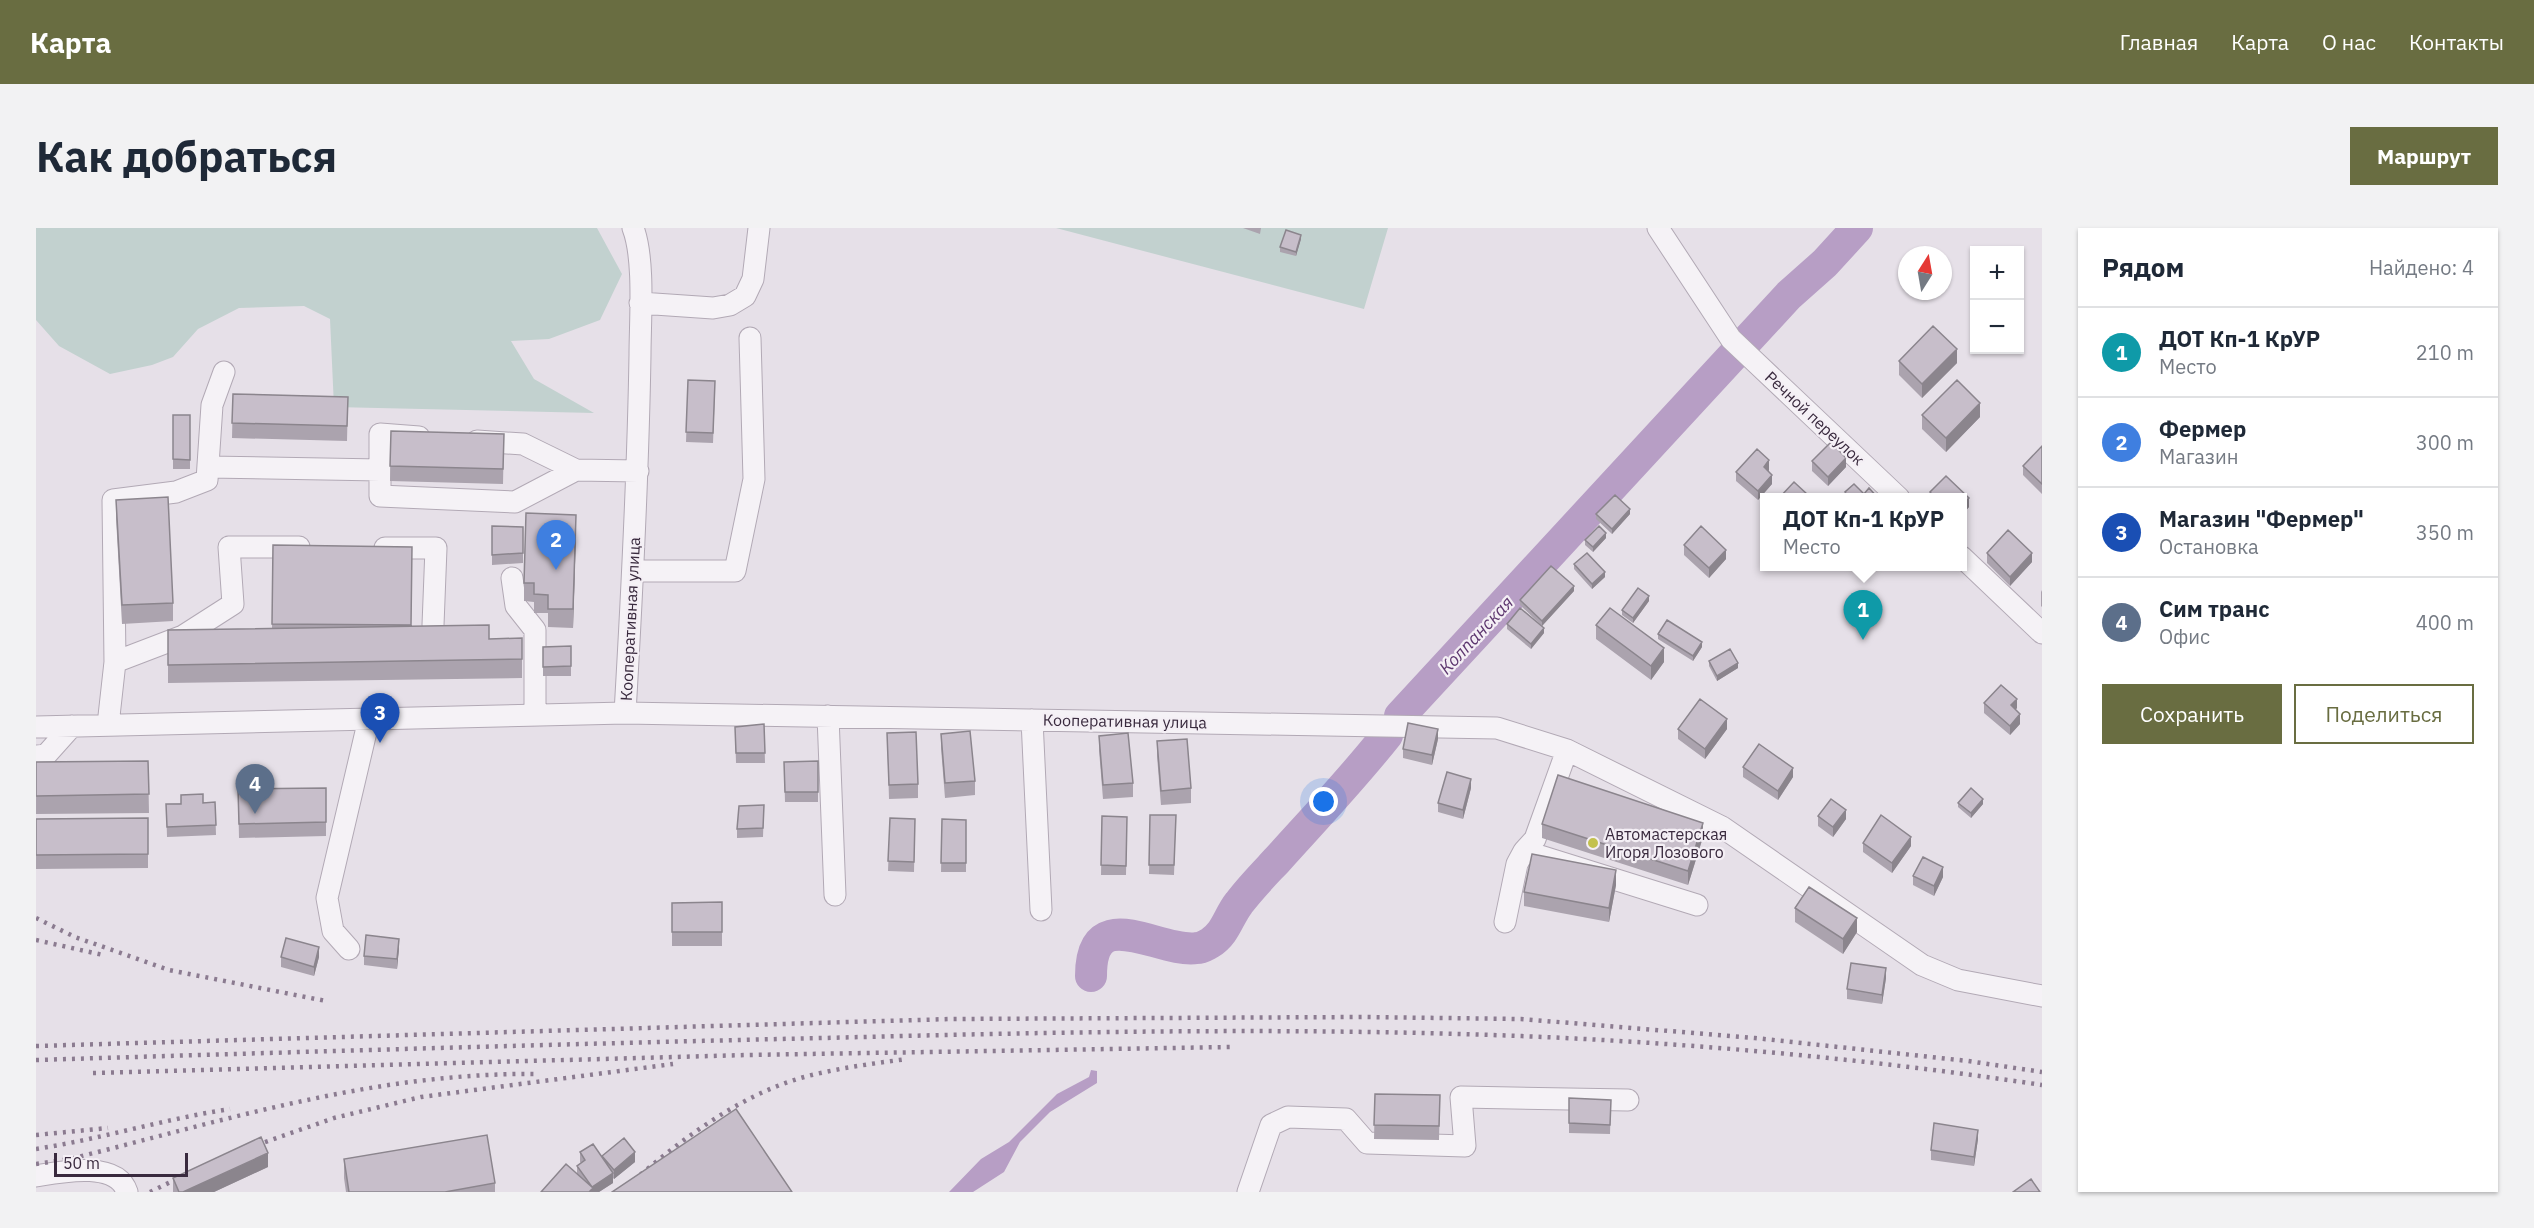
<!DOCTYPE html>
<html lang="ru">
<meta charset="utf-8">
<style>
body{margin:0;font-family:"IBM Plex Sans",sans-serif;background:#f2f2f3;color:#1f2937}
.controls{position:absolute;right:18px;top:18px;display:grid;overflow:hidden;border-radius:0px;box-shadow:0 2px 4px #0004}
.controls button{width:54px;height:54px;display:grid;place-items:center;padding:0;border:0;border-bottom:2px solid #e0e1e3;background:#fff;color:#1f2937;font:30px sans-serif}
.compass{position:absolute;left:1862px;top:18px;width:54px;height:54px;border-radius:50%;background:#fff;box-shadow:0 2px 4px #0004;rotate:11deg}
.scale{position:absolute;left:18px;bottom:15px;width:134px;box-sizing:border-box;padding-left:6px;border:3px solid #392a3e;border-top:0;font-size:16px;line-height:21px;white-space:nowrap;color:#392a3e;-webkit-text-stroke:4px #f4eff5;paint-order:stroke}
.you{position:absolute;left:1288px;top:574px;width:21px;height:21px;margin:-15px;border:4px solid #fff;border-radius:50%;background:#1a73e8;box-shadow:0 0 0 9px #1a73e833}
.badge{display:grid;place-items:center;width:39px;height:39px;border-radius:50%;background:#696d41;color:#fff;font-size:20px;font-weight:700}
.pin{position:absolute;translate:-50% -50px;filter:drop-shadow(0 2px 3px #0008)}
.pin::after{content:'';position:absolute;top:32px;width:21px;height:18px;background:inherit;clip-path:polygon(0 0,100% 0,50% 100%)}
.popup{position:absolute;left:1724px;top:265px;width:207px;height:78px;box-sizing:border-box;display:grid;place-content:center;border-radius:0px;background:#fff;filter:drop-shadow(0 2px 4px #0005);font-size:20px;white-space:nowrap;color:#747a83}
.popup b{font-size:22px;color:#1f2937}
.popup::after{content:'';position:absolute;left:50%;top:100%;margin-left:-12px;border:12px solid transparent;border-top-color:#fff}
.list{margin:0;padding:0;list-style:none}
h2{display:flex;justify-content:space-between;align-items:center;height:78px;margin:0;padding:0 24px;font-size:26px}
h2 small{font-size:20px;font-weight:400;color:#747a83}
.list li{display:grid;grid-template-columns:39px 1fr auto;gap:18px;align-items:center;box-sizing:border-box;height:90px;padding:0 24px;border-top:2px solid #e0e1e3}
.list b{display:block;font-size:22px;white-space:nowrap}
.list p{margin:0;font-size:20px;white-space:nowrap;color:#747a83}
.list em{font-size:20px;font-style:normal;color:#747a83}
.actions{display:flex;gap:12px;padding:18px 24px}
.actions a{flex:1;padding:14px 0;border:2px solid #696d41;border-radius:0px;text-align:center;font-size:21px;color:#696d41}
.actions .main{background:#696d41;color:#fff}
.map{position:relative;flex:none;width:2006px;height:964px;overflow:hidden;border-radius:0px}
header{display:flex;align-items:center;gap:36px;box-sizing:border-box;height:84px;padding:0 30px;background:#696d41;color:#fff}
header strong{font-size:28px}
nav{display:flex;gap:33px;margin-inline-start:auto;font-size:21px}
.intro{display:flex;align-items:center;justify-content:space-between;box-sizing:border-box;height:144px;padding:0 36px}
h1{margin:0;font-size:42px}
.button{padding:15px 27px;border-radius:0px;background:#696d41;color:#fff;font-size:21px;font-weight:700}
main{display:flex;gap:36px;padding:0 36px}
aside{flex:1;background:#fff;border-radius:0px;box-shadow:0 2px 4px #0004}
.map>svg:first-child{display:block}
.green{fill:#c2d1cf}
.water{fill:#b79ec5}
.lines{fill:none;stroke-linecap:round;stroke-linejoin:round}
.river{stroke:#b79ec5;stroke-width:32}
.minor-casing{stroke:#b2a9b5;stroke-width:23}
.minor{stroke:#f5f2f6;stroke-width:21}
.rail{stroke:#8b7b90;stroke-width:4.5;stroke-dasharray:3 6;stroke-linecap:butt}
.wall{fill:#aba3ae}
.shaded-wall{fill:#8b858d}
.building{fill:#c7beca;stroke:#8b858d;stroke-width:1.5}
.poi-dot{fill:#c3c14e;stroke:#f4eff5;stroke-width:2}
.labels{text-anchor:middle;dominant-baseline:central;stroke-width:4.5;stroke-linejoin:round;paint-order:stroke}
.street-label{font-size:16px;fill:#392a3e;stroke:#f4eff5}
.poi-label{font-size:16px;fill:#392a3e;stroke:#f4eff5;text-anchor:start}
.water-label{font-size:18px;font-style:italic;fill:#5d376f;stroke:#f4eff5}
</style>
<header>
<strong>Карта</strong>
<nav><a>Главная</a><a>Карта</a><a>О нас</a><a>Контакты</a></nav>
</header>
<div class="intro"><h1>Как добраться</h1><a class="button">Маршрут</a></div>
<main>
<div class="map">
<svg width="2006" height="964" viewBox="0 0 2006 964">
<rect width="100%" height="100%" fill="#e6e0e8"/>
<!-- green -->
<path class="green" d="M0 0H561L586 46 564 92 513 111 475 113 498 151 558 185 298 179 294 91 268 78 203 80 162 101 137 129 116 137 74 146 23 118 0 92Z
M1020 0H1352L1328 81Z"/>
<!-- water -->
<path class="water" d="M1055 842 1061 843V855L1014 884 984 914 968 944 937 964H913L945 931 973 914 1021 866 1053 849Z"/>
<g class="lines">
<!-- river -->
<path class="river" d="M1364 488 1753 67 1789 35 1821 0
M1055 748C1055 671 1123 726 1161 720 1166 720 1170 717 1174 715 1190 705 1192 689 1203 675 1215 659 1229 645 1242 631 1279 590 1317 550 1351 507"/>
<defs>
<path id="minor" d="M1622 0 1695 111 1863 270
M604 75 677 80 694 77 709 68 717 51 723 0
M383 209 344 206V268L479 274 540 242
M441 213 487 216 540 242 602 243
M172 239 344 242
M349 320H400L397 397
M1926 329 2006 405
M597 343H699L718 251 714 110
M476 350 480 378 499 402V487
M79 434 77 272 140 264 171 252 176 177 188 144
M589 485C596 365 602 247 604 127 604 93 609 31 597 0
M792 488 799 667
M996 492 1005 682
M72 497 79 434 147 408 197 376 193 319H263
M0 499 589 485 1461 500 1531 522 1686 599 1886 737 1922 752 2006 768
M1531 522 1499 611 1488 623 1661 677
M0 528 10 527 36 498
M1469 694 1481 636 1488 623
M313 721 297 703 291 670 333 491
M0 948C24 944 81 932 91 964
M1212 964 1235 897 1252 889 1310 891 1331 915 1429 918 1425 869 1592 872"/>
</defs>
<!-- minor casing -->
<use href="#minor" class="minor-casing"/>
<!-- minor -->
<use href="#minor" class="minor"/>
<!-- rail -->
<path class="rail" d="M0 690 39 709 133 742 290 773
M0 712 67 727
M0 818 915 791 1327 789 1485 791 1719 810 1932 833 2006 844
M0 832C262 824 525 816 787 810 1019 804 1252 799 1484 808 1658 815 1833 831 2006 857
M57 845 711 827 1195 819
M0 907 72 900
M212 920 298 890 385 869 637 836
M0 921C65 911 128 891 194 881
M0 936 34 931C191 892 339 844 503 846
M114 964 151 946
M584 964C641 915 705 863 780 846 810 839 841 835 871 831"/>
</g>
<!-- wall -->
<path class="wall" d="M1207 0H1225L1224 6Z
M1265 11 1260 28 1244 24V19Z
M1863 133 1921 135 1886 170 1863 147Z
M652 152 679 163 677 215 650 214Z
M197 166 312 169 311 213 196 210Z
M137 187H154V241H137Z
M1886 187 1944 189 1910 224 1886 201Z
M355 203 468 206 467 256 354 253Z
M2006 218V266L1987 247V238Z
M1776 233 1810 239 1792 258 1776 243Z
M1733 242V243L1736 256 1722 272 1700 253V244Z
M1910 248 1933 270V279L1926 287V270H1894V264Z
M80 272 137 375V393L86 396 80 290Z
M1560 286H1594L1576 306 1560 291Z
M456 298 487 299V335L456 337Z
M540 305 537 400 512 399V385H498V374L488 373V355Z
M1570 310 1557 324 1549 317V312Z
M237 317 376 319 375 398 453 411 486 410V450L132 455V402L236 401Z
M1648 317 1690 331 1673 350 1648 327Z
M1951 325 1996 334 1974 358 1951 335Z
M1538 336 1569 349 1556 361 1538 341Z
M2006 362V379L2005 378V364Z
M1538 363 1506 398 1484 377V372Z
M1613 373 1597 395 1586 387V382Z
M1471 396 1508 405 1495 421 1471 401Z
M1560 397 1628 434 1615 452 1560 411Z
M1622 406 1666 419 1657 433 1622 411Z
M535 418V448H507V419Z
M1673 433 1702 440 1681 453 1673 438Z
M1948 475 1981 480 1979 482 1984 496 1974 507 1948 485Z
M728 496 729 535H700L699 499Z
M1642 501H1691L1669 531 1642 511Z
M851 505 882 556V570L853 571Z
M905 506 939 553V567L909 570 905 520Z
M1063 508 1097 555V569L1067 571 1063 522Z
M1402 511 1396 537 1367 530V521Z
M1121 513 1155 560V575L1125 577 1121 528Z
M112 533 113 585 0 586V534Z
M782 533V574H749L748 534Z
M1707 539 1757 549 1742 572 1707 549Z
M290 560V608L203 610 202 561Z
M1435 560 1427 591 1402 584V575Z
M179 574 180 607 131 609 130 576Z
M1922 575 1947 576 1935 590 1922 579Z
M728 577 727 609 701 610V601Z
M1114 587H1140L1138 647 1113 646Z
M1066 588 1091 589 1090 647H1065Z
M1782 588 1810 591 1797 609 1782 598Z
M112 590V640L0 641V591Z
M854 590 879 591 878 644 852 643Z
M906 591 930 592V644H905Z
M1506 596 1667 609 1652 657 1506 610Z
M1827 615 1875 618 1856 645 1827 624Z
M1877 648 1907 649 1898 668 1877 657Z
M1580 657 1573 694 1488 678V664Z
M686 674V718H636V675Z
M1759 680 1821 704 1807 726 1759 694Z
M363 720 361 741 328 737V728Z
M245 729H283L278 748 245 739Z
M1850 750 1846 776 1811 771V761Z
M1339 866 1404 867 1403 912 1338 911Z
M1533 870 1575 872 1574 906 1533 905Z
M1942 911 1938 938 1895 932V922Z
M544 924 566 929V928L599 934 578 951 577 950V955L563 964H505L541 946V938L545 935 544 934Z
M308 931 459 955V964H310L308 950Z
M232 939 178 964H137V950Z"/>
<!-- shaded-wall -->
<path class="shaded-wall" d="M1265 7V11L1260 28V24Z
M1921 121V135L1886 170V156Z
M1944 175V189L1910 224V210Z
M1810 230V239L1792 258V249Z
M1733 232V242L1728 248V239Z
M1736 247V256L1722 272V263Z
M1933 270V279L1926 287V277Z
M1594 281V286L1576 306V301Z
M540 287V305L537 400V381Z
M1570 305V310L1557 324V319Z
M1690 322V331L1673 350V340Z
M1996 325V334L1974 358V349Z
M1569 344V349L1556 361V356Z
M1538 358V363L1506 398V393Z
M1613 368V373L1597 395V390Z
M1508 400V405L1495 421V416Z
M1666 414V419L1657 433V428Z
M1628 420V434L1615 452V438Z
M1702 435V440L1681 453V448Z
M1981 471V480L1975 487V477Z
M1984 486V496L1974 507V498Z
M1691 491V501L1669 531V521Z
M1402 501V511L1396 537V527Z
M1757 540V549L1742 572V563Z
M1435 551V560L1427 591V582Z
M1947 571V576L1935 590V585Z
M1810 582V591L1797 609V599Z
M1667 595V609L1652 657V643Z
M1875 609V618L1856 645V635Z
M1907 639V649L1898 668V658Z
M1580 642V657L1573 694V680Z
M1821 690V704L1807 726V711Z
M363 711V720L361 741V731Z
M283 719V729L278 748V739Z
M1850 740V750L1846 776V767Z
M1942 902V911L1938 938V929Z
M599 924V934L578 951V942Z
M232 925V939L178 964H147Z
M577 945V955L563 964H553L556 959Z"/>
<!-- building -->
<path class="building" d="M1250 2 1265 7 1260 24 1244 19Z
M1897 98 1921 121 1886 156 1863 133Z
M652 152 679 153 677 205 650 204Z
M1921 152 1944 175 1910 210 1886 187Z
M197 166 312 169 311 198 196 195Z
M137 187H154V232L137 231Z
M355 203 468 206 467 241 354 238Z
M1795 214 1810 230 1792 249 1776 233Z
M2006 218V256L1987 238Z
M1721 221 1733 232 1728 239 1736 247 1722 263 1700 244Z
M1910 248 1933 270 1926 277V270H1900L1894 264Z
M1758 254 1772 267 1769 270H1743Z
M1818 256 1828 266 1833 260 1842 270H1813L1809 264Z
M1579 267 1594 281 1576 301 1560 286Z
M132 269 137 375 86 377 80 272Z
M490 285 540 287 537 381H512V367L498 366V355H488Z
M456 298 487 299V325L456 327Z
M1563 298 1570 305 1557 319 1549 312Z
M1665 298 1690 322 1673 340 1648 317Z
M1972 302 1996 325 1974 349 1951 325Z
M237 317 376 319 375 397 236 396Z
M1551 325 1569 344 1556 356 1538 336Z
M1515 338 1538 358 1506 393 1484 372Z
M1602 360 1613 368 1597 390 1586 382Z
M1484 380 1508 400 1495 416 1471 396Z
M1574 380 1628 420 1615 438 1560 397Z
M1631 392 1666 414 1657 428 1622 406Z
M453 397V411L486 410V431L132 437V402Z
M535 418V438L507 439V419Z
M1694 421 1702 435 1681 448 1673 433Z
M1965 457 1981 471 1975 477 1984 486 1974 498 1948 475Z
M1664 471 1691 491 1669 521 1642 501Z
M1372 495 1402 501 1396 527 1367 521Z
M728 496 729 525H700L699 499Z
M934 503 939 553 909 555 905 506Z
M880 504 882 556 853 557 851 505Z
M1092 505 1097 555 1067 557 1063 508Z
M1151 511 1155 560 1125 563 1121 513Z
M1723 516 1757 540 1742 563 1707 539Z
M112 533 113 566 0 568V534Z
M782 533V564H749L748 534Z
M1411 544 1435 551 1427 582 1402 575Z
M1522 547 1667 595 1652 643 1506 596Z
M290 560V594L203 596 202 561Z
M1935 560 1947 571 1935 585 1922 575Z
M167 566V575L179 574 180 597 131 599 130 576H145V567Z
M1795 571 1810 582 1797 599 1782 588Z
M728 577 727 600 701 601 703 578Z
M1114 587H1140L1138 637H1113Z
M1845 587 1875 609 1856 635 1827 615Z
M1066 588 1091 589 1090 638 1065 637Z
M112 590V626L0 627V591Z
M854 590 879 591 878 634 852 633Z
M906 591 930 592V635H905Z
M1496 626 1580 642 1573 680 1488 664Z
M1887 629 1907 639 1898 658 1877 648Z
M1773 659 1821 690 1807 711 1759 680Z
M686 674V704H636V675Z
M330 707 363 711 361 731 328 728Z
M250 710 283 719 278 739 245 729Z
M1815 735 1850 740 1846 767 1811 761Z
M1339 866 1404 867 1403 898 1338 897Z
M1533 870 1575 872 1574 897 1533 895Z
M700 881 756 964H576Z
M1898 895 1942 902 1938 929 1895 922Z
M451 907 459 955 409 964H313L308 931Z
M225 909 232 925 147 964H143L137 950Z
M588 910 599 924 578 942 566 928Z
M557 916 577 945 556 959 541 938 549 932 544 924Z
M530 936 557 960 553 964H505Z
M1995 951 2004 964H1977Z"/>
<!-- markers -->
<circle class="poi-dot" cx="1557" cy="615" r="6"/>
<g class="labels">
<!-- street labels -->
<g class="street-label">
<text transform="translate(1779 190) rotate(43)">Речной переулок</text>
<text transform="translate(594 391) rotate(-87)">Кооперативная улица</text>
<text transform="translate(1089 493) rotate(1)">Кооперативная улица</text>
</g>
<!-- poi labels -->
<g class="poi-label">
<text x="1569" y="606">Автомастерская<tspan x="1569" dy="18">Игоря Лозового</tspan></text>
</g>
<!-- water labels -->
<g class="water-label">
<text transform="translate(1440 407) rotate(-47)">Колпанская</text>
</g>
</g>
</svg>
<div class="controls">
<button>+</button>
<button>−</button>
</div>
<svg class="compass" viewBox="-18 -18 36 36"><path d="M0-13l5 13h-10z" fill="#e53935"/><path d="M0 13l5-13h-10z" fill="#747a83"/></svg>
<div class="scale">50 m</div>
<div class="you"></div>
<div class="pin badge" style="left:1827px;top:412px;background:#0f9aa8">1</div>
<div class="popup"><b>ДОТ Кп-1 КрУР</b>Место</div>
<div class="pin badge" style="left:520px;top:342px;background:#3f7fe0">2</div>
<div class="pin badge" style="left:344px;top:515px;background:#1a4fb4">3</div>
<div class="pin badge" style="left:219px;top:586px;background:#5c6f8a">4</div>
</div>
<aside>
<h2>Рядом<small>Найдено: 4</small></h2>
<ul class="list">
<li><span class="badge" style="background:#0f9aa8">1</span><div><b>ДОТ Кп-1 КрУР</b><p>Место</p></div><em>210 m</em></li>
<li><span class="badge" style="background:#3f7fe0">2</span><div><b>Фермер</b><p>Магазин</p></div><em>300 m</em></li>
<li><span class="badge" style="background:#1a4fb4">3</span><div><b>Магазин &quot;Фермер&quot;</b><p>Остановка</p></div><em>350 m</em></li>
<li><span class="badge" style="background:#5c6f8a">4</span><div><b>Сим транс</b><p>Офис</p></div><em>400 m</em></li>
</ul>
<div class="actions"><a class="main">Сохранить</a><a>Поделиться</a></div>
</aside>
</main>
